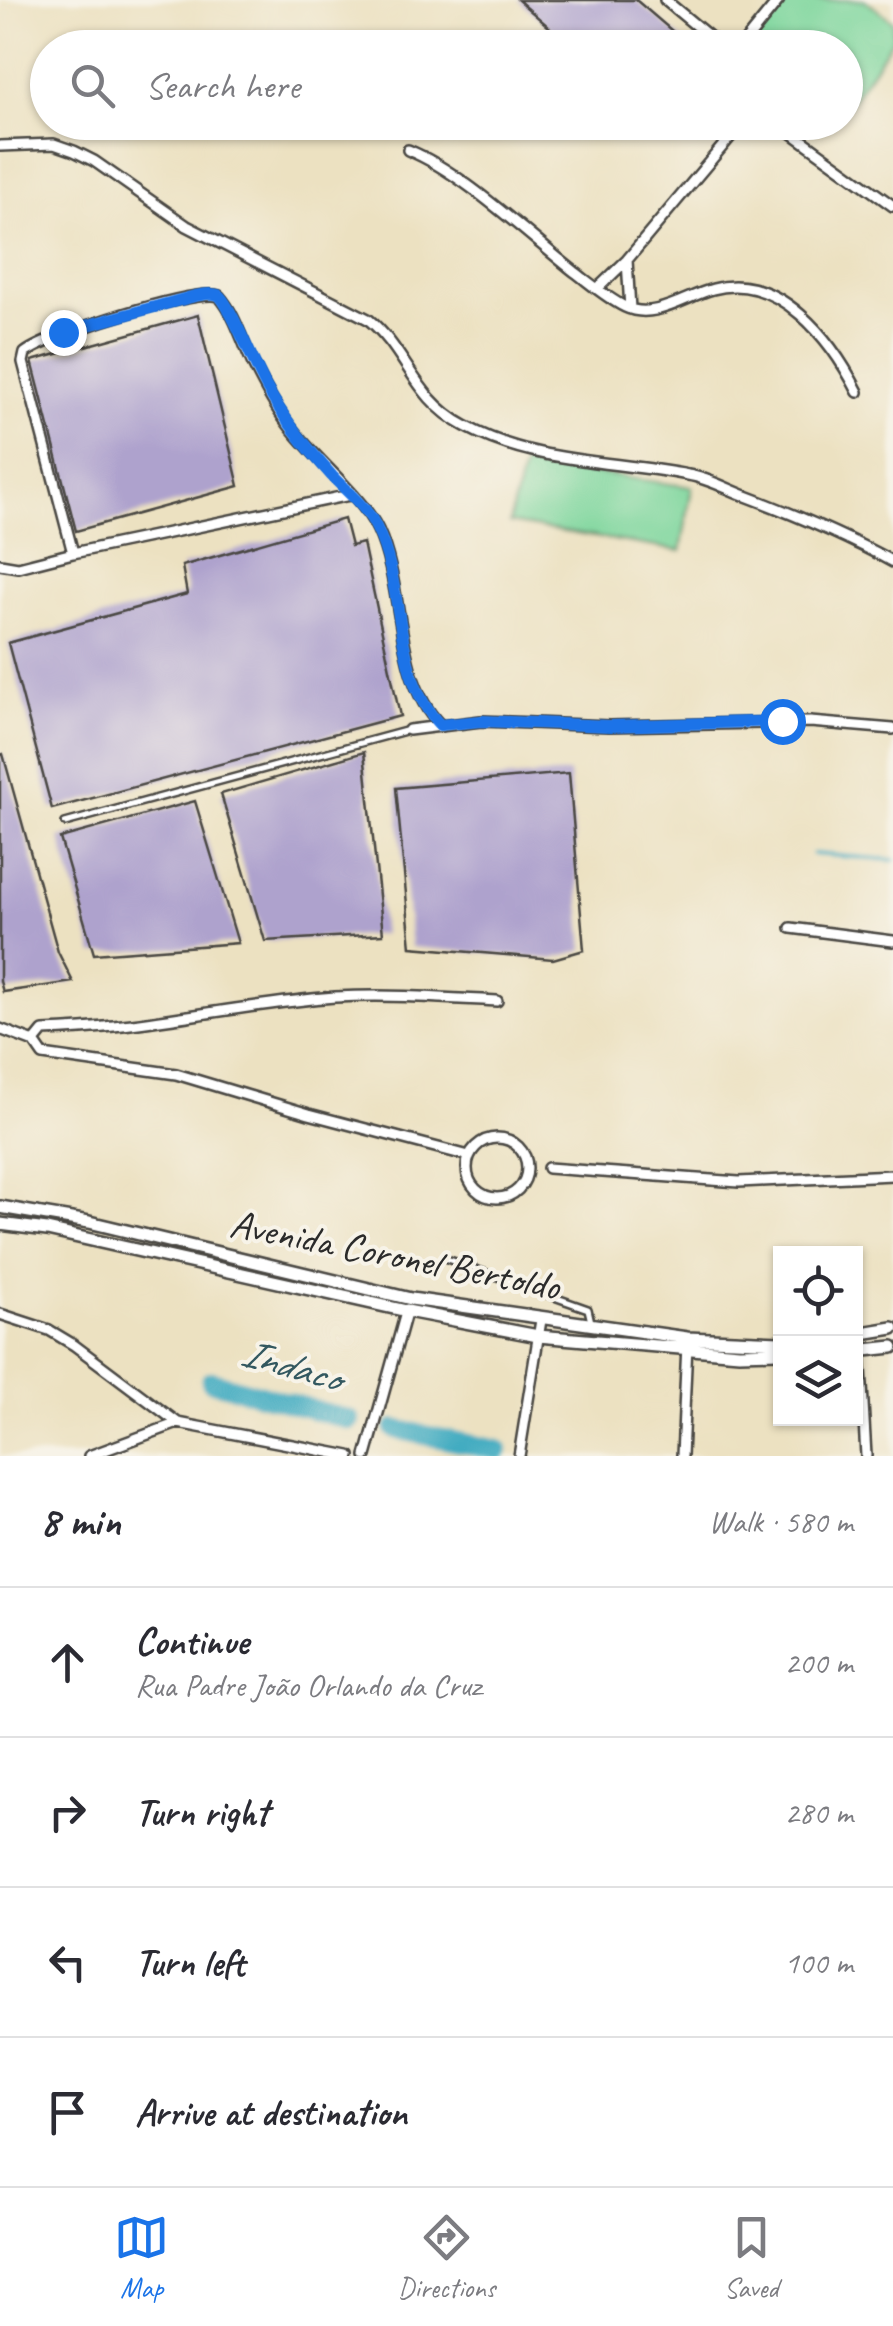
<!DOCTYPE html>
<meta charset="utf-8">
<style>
body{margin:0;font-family:Caveat,sans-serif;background:#f2f2f3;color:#2b2b33}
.controls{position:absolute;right:30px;bottom:30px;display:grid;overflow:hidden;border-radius:0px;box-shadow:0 2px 8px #0004}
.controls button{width:90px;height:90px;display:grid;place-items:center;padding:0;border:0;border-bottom:2px solid #e1e1e2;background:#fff;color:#2b2b33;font:50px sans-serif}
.stop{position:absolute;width:30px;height:30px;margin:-22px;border:8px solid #1a73e8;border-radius:50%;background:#fff}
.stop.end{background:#1a73e8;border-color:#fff;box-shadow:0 2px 10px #0008}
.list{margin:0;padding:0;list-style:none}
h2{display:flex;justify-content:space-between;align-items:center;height:130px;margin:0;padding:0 40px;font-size:42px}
h2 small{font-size:32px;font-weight:400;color:#7c7c81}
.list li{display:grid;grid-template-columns:65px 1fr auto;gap:30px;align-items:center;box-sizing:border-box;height:150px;padding:0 40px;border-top:2px solid #e1e1e2}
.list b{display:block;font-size:38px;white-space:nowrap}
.list p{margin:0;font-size:32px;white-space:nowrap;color:#7c7c81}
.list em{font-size:32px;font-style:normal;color:#7c7c81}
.icon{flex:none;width:55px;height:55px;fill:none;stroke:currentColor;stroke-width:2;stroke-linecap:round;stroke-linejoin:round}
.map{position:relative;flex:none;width:893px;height:1456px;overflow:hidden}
.search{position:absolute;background:#fff;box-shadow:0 2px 8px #0004;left:30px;right:30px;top:30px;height:110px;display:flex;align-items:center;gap:25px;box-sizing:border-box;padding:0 35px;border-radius:55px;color:#7c7c81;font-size:38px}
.sheet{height:730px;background:#fff}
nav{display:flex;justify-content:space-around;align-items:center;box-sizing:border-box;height:140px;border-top:2px solid #e1e1e2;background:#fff;font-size:28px;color:#7c7c81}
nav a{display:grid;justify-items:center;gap:5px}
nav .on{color:#1a73e8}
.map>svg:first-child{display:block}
.green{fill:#7dd69c;stroke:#548064;stroke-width:2.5}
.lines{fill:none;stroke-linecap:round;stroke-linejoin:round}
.stream{stroke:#42acc1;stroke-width:4}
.river{stroke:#42acc1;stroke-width:20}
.building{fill:#aea2cd}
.service-casing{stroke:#484642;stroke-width:10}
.minor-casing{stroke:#484642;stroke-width:14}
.tertiary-casing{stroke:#484642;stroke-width:16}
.service{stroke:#fff;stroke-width:5}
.minor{stroke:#fff;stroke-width:9}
.tertiary{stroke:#fff;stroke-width:11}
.route{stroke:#1a73e8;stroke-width:12}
.labels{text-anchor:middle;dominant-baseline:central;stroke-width:8;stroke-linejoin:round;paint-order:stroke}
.street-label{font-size:40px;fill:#2b2b2b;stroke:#f7f3e8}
.water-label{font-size:42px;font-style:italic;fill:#335860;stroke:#f7f3e8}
</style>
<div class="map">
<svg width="893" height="1456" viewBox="0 0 893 1456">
<rect width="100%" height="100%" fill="#f7f3e8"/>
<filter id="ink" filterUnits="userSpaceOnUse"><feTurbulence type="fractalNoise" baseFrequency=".01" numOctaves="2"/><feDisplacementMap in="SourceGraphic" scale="20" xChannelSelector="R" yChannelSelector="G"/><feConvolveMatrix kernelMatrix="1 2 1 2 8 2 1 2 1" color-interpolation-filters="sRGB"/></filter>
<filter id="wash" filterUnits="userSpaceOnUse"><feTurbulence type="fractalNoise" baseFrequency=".0048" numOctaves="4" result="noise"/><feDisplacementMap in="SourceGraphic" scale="40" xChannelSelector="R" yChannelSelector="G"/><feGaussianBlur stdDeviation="2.25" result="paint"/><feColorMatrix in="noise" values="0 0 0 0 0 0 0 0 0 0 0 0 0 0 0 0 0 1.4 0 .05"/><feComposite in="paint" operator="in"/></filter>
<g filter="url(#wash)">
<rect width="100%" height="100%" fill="#ece1c1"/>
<!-- green -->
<path class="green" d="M788 0H865L893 21V39L846 109V48L749 47Z
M524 463 692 487 681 551 509 523Z"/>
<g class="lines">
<!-- stream -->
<path class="stream" d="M813 854 893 860"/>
<!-- river -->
<path class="river" d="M211 1381 350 1420
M395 1429 498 1450"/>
</g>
<g id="blocks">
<!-- building -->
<path class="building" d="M518 0H636L692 48H573Z
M198 315 239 486 76 531 32 361Z
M344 519 351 546 363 543 400 716 52 809 8 643 187 594 182 566Z
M364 752 383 934 265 941 221 794Z
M3 754 58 952 73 982 3 992 0 981V755Z
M569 773 584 950 553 959 411 947 396 788Z
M195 801 238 943 94 954 60 838Z"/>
</g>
</g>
<g filter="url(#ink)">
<use href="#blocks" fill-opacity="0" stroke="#484642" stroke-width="2.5"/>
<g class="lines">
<defs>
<path id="service" d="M65 823 409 730
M447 1259 588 1309 591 1322"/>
<path id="minor" d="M665 0 723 48
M740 48 779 0
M777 122 893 206
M0 146 54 144 74 151 94 161 187 226 368 319C408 352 413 398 465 426 535 464 612 460 688 475 708 478 727 489 746 496 796 515 846 536 893 562
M408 150C461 171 528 235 575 272 591 284 607 298 625 307 654 321 686 296 713 289 779 271 832 341 858 392
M627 260 630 309
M598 288 627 260 732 135 754 122
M73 553 350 495
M0 564 18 567 73 553 23 362 25 353C49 335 193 288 219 296 236 315 242 342 253 364 263 384 275 407 288 424 312 456 363 497 378 530 405 588 394 678 440 725
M409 730 481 721 609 726 810 722 893 729
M791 928 893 941
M0 1029 34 1042 43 1055 176 1074 309 1114 469 1156
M34 1042 43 1031C140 1029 238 1004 335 997 389 994 443 998 497 1001
M467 1168a30 30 0 1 1 60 0a30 30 0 1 1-60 0Z
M548 1168 739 1182 893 1175
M0 1314 49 1330 74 1345 178 1423 350 1456
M859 1333 866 1456
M89 1456 178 1423
M366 1456 407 1309
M519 1456 541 1320
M682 1456 687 1344"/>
<path id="tertiary" d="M0 1207 89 1222 411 1299 687 1338 780 1342
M0 1224 47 1230 407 1311 538 1336 739 1353 780 1352
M856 1334 893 1328
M856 1351 893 1347"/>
</defs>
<!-- service casing -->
<use href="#service" class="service-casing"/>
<!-- minor casing -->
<use href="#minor" class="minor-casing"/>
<!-- tertiary casing -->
<use href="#tertiary" class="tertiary-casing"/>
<!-- service -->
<use href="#service" class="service"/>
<!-- minor -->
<use href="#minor" class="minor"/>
<!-- tertiary -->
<use href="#tertiary" class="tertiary"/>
</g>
</g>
<g class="lines" filter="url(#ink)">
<!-- route -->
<path class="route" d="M63 332 195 296C202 295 211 292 218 295 229 301 258 374 268 390 286 422 308 449 332 476 348 493 368 508 377 529 406 589 392 675 440 725L481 721 610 726 782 721"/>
</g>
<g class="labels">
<!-- street labels -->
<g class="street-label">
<text transform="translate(395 1255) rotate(11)">Avenida Coronel Bertoldo</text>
</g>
<!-- water labels -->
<g class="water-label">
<text transform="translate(291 1365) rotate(16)">Indaco</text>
</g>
</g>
</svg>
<div class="controls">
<button><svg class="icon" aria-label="locate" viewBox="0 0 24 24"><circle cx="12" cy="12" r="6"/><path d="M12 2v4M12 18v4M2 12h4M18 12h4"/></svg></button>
<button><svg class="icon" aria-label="layers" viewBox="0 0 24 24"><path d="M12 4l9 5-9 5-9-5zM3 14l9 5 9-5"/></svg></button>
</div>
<div class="stop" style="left:782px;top:721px"></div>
<div class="stop end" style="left:63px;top:332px"></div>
<div class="search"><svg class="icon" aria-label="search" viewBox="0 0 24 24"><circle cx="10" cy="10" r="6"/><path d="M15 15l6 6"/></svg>Search here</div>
</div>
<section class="sheet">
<h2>8 min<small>Walk · 580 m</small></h2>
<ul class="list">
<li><svg class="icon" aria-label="ahead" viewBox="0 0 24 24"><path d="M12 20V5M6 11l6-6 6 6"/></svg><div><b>Continue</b><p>Rua Padre João Orlando da Cruz</p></div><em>200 m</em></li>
<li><svg class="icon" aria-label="right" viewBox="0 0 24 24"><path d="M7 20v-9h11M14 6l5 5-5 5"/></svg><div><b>Turn right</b></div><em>280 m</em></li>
<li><svg class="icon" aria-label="left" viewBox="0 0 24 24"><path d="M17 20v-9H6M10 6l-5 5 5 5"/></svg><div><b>Turn left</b></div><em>100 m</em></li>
<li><svg class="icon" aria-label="arrive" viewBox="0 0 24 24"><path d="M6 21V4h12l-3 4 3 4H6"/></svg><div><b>Arrive at destination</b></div></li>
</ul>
</section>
<nav>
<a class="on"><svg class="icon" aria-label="map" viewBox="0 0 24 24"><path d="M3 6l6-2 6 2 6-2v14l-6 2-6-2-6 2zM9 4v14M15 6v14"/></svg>Map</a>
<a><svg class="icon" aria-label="directions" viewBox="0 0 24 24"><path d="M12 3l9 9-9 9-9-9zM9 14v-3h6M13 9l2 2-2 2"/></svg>Directions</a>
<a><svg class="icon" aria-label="saved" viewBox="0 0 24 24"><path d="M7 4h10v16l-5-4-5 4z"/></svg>Saved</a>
</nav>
